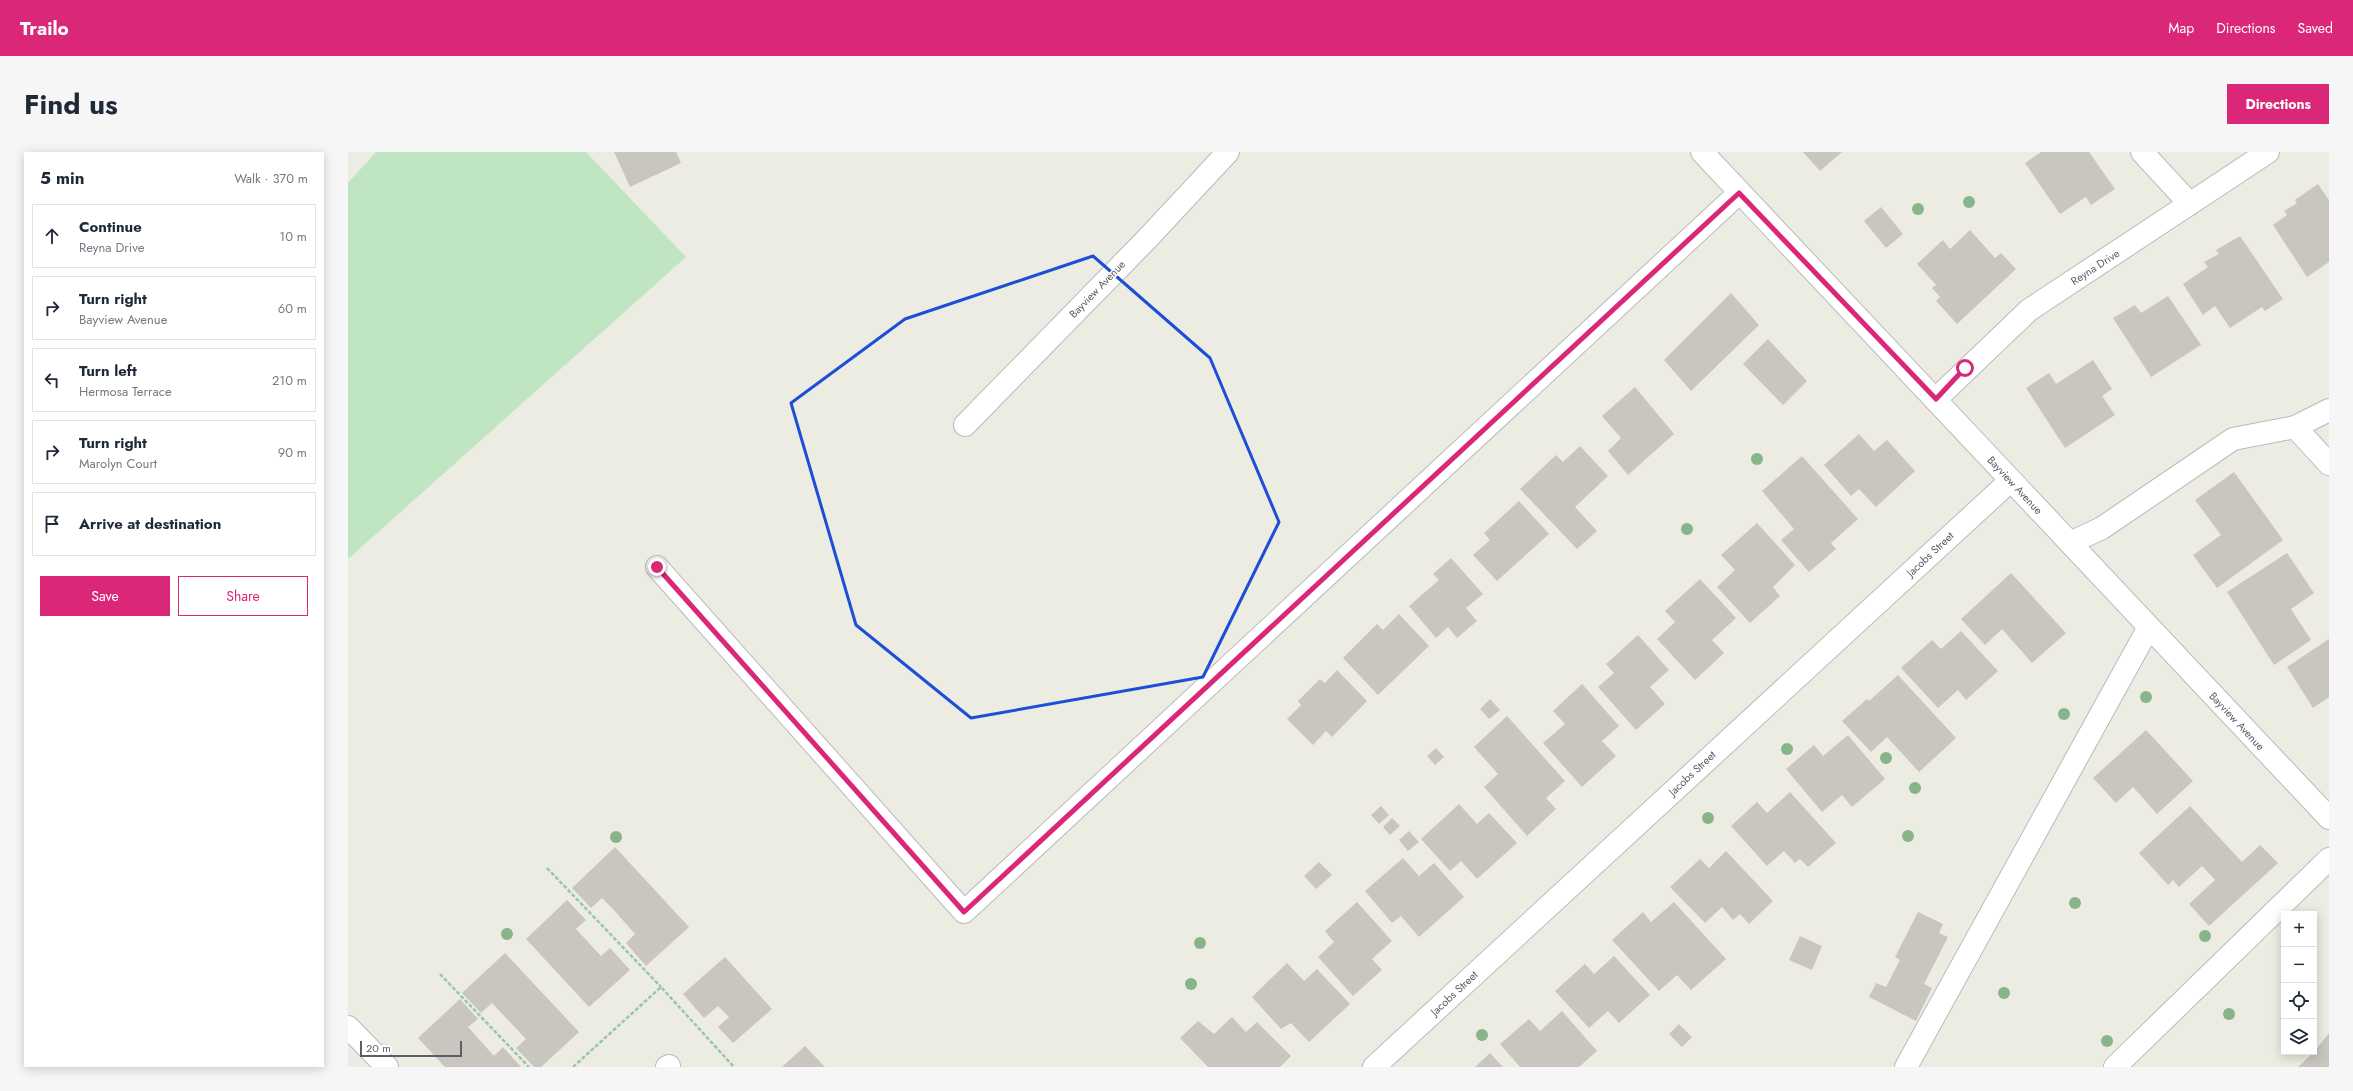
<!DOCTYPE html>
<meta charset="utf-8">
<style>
body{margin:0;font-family:Jost,sans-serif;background:#f6f6f7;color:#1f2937}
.controls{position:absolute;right:12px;bottom:12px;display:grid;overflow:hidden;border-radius:0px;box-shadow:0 2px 10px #0003}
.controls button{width:36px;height:36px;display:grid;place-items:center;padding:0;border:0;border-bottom:1px solid #e0e1e3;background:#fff;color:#1f2937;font:20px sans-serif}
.scale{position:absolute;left:12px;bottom:10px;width:102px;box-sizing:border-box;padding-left:4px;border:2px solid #5b5e63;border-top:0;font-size:11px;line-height:14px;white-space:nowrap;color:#5b5e63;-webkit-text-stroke:3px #fff;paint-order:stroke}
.stop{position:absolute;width:12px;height:12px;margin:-9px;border:3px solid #db2777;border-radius:50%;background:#fff}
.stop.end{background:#db2777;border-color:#fff;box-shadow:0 1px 4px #0008}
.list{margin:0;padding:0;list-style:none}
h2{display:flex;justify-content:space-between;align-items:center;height:52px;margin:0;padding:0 16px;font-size:17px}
h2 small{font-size:13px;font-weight:400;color:#747a83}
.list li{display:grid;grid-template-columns:26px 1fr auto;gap:12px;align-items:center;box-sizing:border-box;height:64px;margin:0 8px 8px;padding:0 8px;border:1px solid #e0e1e3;border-radius:0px}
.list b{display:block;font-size:15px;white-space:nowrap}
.list p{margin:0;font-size:13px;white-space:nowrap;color:#747a83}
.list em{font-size:13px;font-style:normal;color:#747a83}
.actions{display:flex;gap:8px;padding:12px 16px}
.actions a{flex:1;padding:9px 0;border:1px solid #db2777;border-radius:0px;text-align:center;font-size:14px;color:#db2777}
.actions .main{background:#db2777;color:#fff}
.icon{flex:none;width:22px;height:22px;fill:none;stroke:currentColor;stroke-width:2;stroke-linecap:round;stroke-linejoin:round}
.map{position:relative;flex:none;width:1981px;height:915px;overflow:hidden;border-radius:0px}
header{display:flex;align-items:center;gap:24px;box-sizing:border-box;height:56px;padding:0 20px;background:#db2777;color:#fff}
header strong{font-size:19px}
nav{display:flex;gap:22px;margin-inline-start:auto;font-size:14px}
.intro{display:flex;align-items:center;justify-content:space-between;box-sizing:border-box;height:96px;padding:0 24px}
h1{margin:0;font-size:28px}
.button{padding:10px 18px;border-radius:0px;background:#db2777;color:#fff;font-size:14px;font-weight:700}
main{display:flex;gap:24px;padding:0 24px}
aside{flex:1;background:#fff;border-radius:0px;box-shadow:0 2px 10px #0003}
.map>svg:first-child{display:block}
.green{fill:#bfe5c2}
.building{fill:#c8c6bf}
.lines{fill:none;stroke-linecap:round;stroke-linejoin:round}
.minor-casing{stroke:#b8babf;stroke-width:24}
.path{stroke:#98c6a9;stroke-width:2.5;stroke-dasharray:4 2;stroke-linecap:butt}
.minor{stroke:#fff;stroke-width:22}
.tree{fill:#88b489}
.route{stroke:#db2777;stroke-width:5}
.marked{fill:none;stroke:#1d4ed8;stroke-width:3;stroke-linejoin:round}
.labels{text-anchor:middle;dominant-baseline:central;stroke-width:3;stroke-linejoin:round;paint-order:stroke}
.street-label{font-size:11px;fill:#5b5e63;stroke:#fff}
</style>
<header>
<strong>Trailo</strong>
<nav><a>Map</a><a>Directions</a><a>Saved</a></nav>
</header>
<div class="intro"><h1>Find us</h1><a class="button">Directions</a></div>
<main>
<aside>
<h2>5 min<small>Walk · 370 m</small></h2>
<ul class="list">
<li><svg class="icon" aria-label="ahead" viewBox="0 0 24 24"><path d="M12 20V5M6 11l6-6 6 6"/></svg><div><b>Continue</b><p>Reyna Drive</p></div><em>10 m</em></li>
<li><svg class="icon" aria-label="right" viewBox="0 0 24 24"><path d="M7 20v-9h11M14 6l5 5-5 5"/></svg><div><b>Turn right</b><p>Bayview Avenue</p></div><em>60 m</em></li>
<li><svg class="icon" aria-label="left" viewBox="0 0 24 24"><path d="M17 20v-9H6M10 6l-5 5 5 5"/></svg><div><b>Turn left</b><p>Hermosa Terrace</p></div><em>210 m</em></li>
<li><svg class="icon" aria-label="right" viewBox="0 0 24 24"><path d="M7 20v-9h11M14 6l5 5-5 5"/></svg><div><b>Turn right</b><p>Marolyn Court</p></div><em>90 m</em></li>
<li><svg class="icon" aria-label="arrive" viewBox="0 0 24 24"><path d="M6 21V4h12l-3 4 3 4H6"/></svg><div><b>Arrive at destination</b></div></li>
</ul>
<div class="actions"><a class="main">Save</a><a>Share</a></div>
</aside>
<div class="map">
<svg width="1981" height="915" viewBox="0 0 1981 915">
<rect width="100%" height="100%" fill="#edece2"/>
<!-- green -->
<path class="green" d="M28 0H238L338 105 0 407V31Z"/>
<!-- building -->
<path class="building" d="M266 0H328L333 11 282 35Z
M1455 0H1494L1472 19Z
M1693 0H1741L1767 37 1743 53 1738 45 1712 62 1677 11Z
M1970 32 1981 48V110L1959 125 1925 73 1939 63 1936 59 1949 51 1947 48Z
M1533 55 1555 82 1538 96 1516 69Z
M1622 78 1647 106 1653 101 1668 117 1609 172 1588 149 1592 145 1584 136 1588 133 1569 112 1595 88 1602 97Z
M1892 84 1935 147 1917 159 1914 155 1882 176 1867 154 1855 163 1835 132 1860 115 1856 110 1871 102 1868 98Z
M1383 141 1411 173 1343 239 1316 208Z
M1820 144 1853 193 1803 225 1765 166 1787 153 1793 161Z
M1420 187 1459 229 1435 253 1395 212Z
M1745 208 1764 237 1754 244 1767 263 1717 296 1678 236 1701 221 1708 232Z
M1287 235 1326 282 1280 323 1260 299 1273 286 1254 264Z
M1511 282 1526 299 1539 288 1567 319 1528 355 1511 337 1503 344 1476 313Z
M1232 294 1260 324 1227 355 1249 379 1229 397 1172 337 1208 303 1215 310Z
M1454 304 1510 367 1483 391 1488 397 1461 420 1433 388 1446 377 1414 339Z
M1886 320 1935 388 1869 436 1845 403 1873 383 1847 348Z
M1171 349 1201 382 1149 429 1125 403 1142 388 1136 381Z
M1409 371 1447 413 1425 435 1432 444 1402 471 1369 435 1387 418 1373 403Z
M1939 401 1966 441 1943 457 1963 488 1926 513 1879 440Z
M1103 406 1135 442 1118 456 1129 469 1109 486 1100 475 1088 486 1061 454 1091 428 1085 422Z
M1663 421 1718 481 1684 511 1654 477 1637 493 1613 467Z
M1352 427 1388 466 1364 488 1376 501 1347 528 1309 487 1327 470 1317 459Z
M1051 462 1081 494 1030 543 995 506 1029 472 1035 478Z
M1613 479 1650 519 1618 548 1610 538 1590 556 1553 516 1584 488 1593 497Z
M1290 483 1321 518 1302 535 1317 552 1288 578 1250 535 1266 521 1258 512Z
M1981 487V545L1965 556 1939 515Z
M989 518 1019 549 984 585 978 579 965 593 939 567 953 553 950 549 972 527 977 531Z
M1550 523 1608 586 1571 620 1539 585 1523 600 1494 569 1519 547 1521 549Z
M1234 532 1271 574 1254 589 1268 604 1234 635 1195 591 1217 572 1205 559Z
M1142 547 1152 558 1141 567 1132 557Z
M1159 564 1217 629 1198 646 1208 657 1179 684 1136 635 1150 622 1126 595Z
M1798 578 1845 629 1809 662 1785 635 1768 651 1745 626Z
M1500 583 1537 627 1504 655 1494 643 1474 660 1438 617 1466 593 1475 604Z
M1088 596 1096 605 1087 613 1079 604Z
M1442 640 1488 691 1460 715 1452 707 1447 711 1436 699 1419 714 1383 674 1409 650 1419 661Z
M1111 652 1129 672 1141 661 1169 691 1129 727 1113 709 1102 719 1073 687Z
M1033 654 1041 663 1031 672 1023 663Z
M1842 654 1894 710 1912 693 1930 711 1861 774 1841 752 1867 728 1854 714 1831 735 1825 728 1820 733 1791 701Z
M1044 666 1052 674 1042 683 1035 675Z
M1061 679 1071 690 1060 699 1051 688Z
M267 695 341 775 298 814 278 791 287 782 264 756 254 746 243 756 224 736Z
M1378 699 1425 749 1401 772 1392 762 1385 768 1374 755 1357 771 1322 735 1352 707 1361 716Z
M1055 706 1071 724 1086 711 1116 745 1071 785 1053 764 1044 771 1017 739Z
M971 710 984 723 968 737 956 724Z
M219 748 238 768 228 777 253 804 262 796 282 818 241 855 178 787Z
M1009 750 1044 789 1024 807 1034 818 1005 844 970 805 986 790 977 779Z
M1326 750 1378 807 1343 838 1329 823 1311 839 1264 788 1295 760 1303 770Z
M1570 760 1595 772 1591 781 1600 785 1576 832 1584 836 1568 869 1521 845 1528 831 1538 835 1552 808 1547 805Z
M1452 784 1474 794 1464 818 1441 808Z
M157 801 231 880 193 915H186L168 896 178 887 144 851 133 861 114 841Z
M1266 804 1302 843 1271 871 1260 859 1241 876 1207 839 1237 812 1246 822Z
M377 805 424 857 385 891 370 875 381 865 370 854 356 866 335 842Z
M939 811 956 829 969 817 1002 852 961 890 943 871 933 877 904 845Z
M112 847 130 867 120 875 146 904 155 895 173 915H97L70 886Z
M1214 859 1249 899 1231 915H1172L1152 892 1181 867 1192 879Z
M884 865 898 880 909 870 943 904 932 915H860L832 886 850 869 866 882Z
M1331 872 1344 885 1334 895 1321 882Z
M1981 881V915H1950L1966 900Z
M457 894 477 915H434Z
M1142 901 1155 915H1127Z"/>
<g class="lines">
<defs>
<path id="minor" d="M1354 0 1981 666
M1794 0 1842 52
M1588 247 1681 158 1920 0
M617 273 798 88 880 0
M1947 275 1981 312
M1722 391 1754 376 1885 287 1947 275 1981 258
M309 415 616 760 1391 41
M0 875 39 915
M319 915 321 914
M1026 915 1662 329
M1558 915 1801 475
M1767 915 1981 707"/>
</defs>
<!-- minor casing -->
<use href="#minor" class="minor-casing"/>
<!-- path -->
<path class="path" d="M199 716 313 835
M92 822 181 915
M225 915 313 835 386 915"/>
<!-- minor -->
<use href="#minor" class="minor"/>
</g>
<!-- trees -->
<g class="tree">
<circle cx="1621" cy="50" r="6"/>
<circle cx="1570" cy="57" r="6"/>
<circle cx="1409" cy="307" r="6"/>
<circle cx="1339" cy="377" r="6"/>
<circle cx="1798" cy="545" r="6"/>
<circle cx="1716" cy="562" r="6"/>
<circle cx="1439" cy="597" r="6"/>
<circle cx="1538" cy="606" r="6"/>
<circle cx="1567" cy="636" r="6"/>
<circle cx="1360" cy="666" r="6"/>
<circle cx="1560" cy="684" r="6"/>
<circle cx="268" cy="685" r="6"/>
<circle cx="1727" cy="751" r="6"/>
<circle cx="159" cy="782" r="6"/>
<circle cx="1857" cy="784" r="6"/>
<circle cx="852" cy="791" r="6"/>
<circle cx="843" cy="832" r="6"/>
<circle cx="1656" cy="841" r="6"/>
<circle cx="1881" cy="862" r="6"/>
<circle cx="1134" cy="883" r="6"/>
<circle cx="1759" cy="889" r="6"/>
</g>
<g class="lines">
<!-- route -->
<path class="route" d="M309 415 616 760 1391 41 1588 247 1617 216"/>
</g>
<!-- marked area -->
<path class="marked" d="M745 104 862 206 931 370 855 525 623 566 508 473 443 251 557 167Z"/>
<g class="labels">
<!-- street labels -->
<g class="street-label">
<text transform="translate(1747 115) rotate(-33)">Reyna Drive</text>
<text transform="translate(749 137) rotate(-46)">Bayview Avenue</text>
<text transform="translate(1667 333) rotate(47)">Bayview Avenue</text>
<text transform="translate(1582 402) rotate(-43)">Jacobs Street</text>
<text transform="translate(1889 569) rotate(47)">Bayview Avenue</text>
<text transform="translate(1344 621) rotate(-43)">Jacobs Street</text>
<text transform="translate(1106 841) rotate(-43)">Jacobs Street</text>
</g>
</g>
</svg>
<div class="controls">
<button>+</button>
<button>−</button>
<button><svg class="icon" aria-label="locate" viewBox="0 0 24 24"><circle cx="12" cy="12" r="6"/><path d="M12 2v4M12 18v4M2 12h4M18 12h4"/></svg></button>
<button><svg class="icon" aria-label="layers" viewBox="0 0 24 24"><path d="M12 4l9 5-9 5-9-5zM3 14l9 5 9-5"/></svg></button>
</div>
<div class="scale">20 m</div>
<div class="stop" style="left:1617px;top:216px"></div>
<div class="stop end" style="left:309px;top:415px"></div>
</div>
</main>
